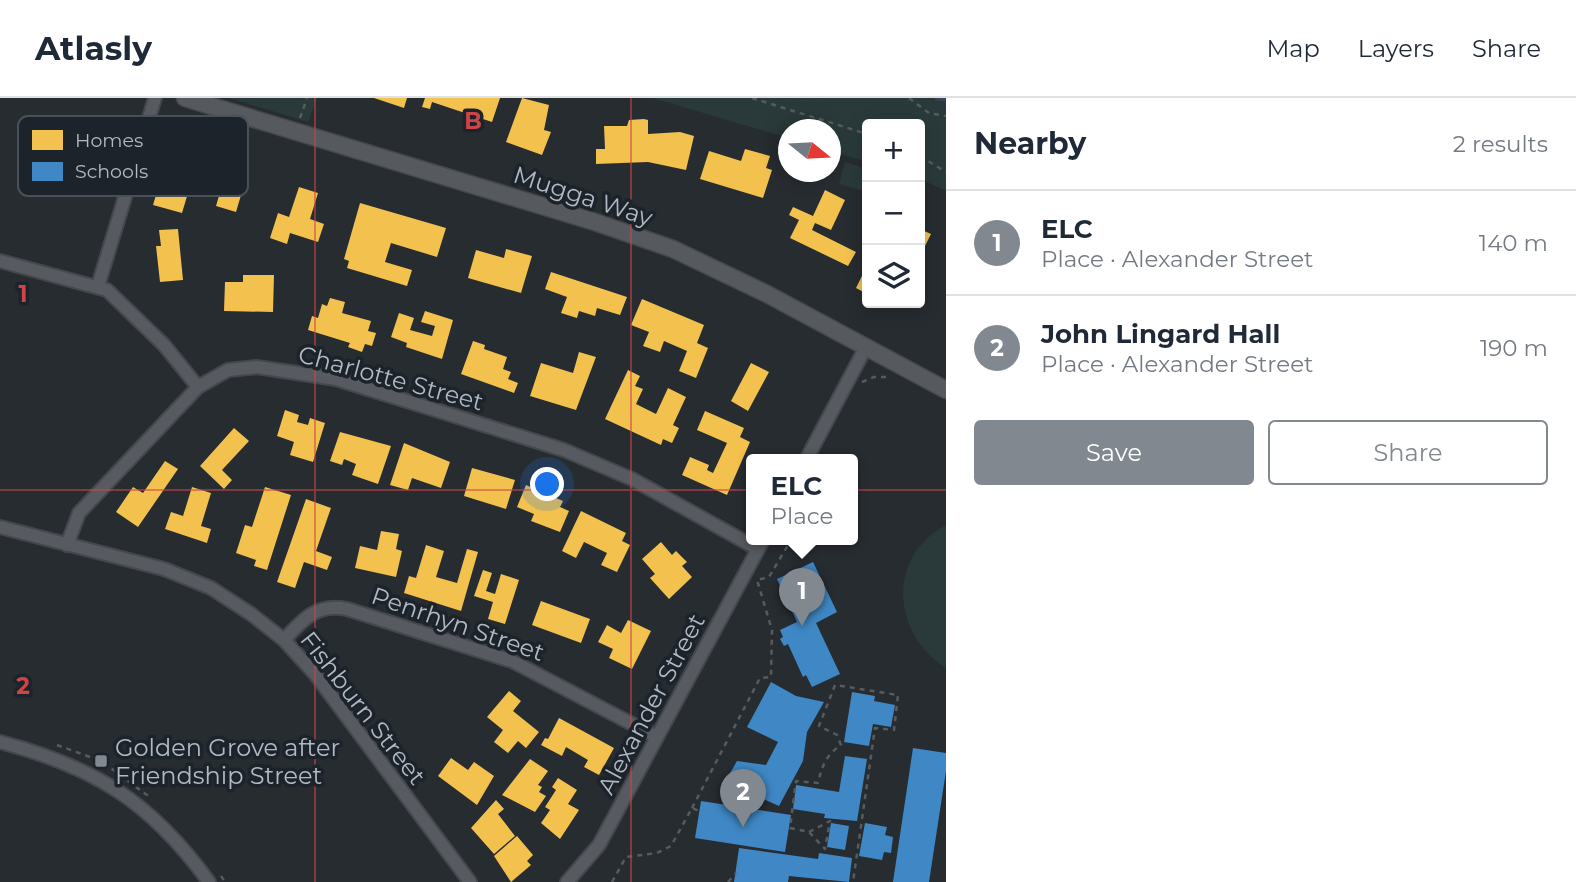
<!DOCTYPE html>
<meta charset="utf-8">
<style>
body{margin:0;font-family:Montserrat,sans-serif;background:#f6f6f7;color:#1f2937}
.controls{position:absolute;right:21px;top:21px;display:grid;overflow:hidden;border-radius:7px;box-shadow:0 4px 18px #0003}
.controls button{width:63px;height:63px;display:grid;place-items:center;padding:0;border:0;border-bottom:2px solid #e0e1e3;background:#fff;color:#1f2937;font:35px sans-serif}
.compass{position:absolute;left:778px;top:21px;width:63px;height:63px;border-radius:50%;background:#fff;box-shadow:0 4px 18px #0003;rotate:108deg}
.you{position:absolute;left:548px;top:387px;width:24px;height:24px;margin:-18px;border:5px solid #fff;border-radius:50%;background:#1a73e8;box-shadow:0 0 0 10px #1a73e833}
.badge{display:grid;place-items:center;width:46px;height:46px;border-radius:50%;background:#81888f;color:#fff;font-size:23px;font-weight:700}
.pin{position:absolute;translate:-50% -58px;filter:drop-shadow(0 2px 4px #0008)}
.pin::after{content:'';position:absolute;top:37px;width:24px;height:21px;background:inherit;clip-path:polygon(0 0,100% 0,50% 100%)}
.popup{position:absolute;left:746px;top:356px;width:112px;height:91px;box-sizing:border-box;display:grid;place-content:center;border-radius:7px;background:#fff;filter:drop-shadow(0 2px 5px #0005);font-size:23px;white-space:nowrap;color:#747a83}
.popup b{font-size:26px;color:#1f2937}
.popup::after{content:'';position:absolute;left:50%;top:100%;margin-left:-14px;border:14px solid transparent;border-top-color:#fff}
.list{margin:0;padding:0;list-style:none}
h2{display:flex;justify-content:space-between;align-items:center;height:91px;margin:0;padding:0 28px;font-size:30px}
h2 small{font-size:23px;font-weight:400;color:#747a83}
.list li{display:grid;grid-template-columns:46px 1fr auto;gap:21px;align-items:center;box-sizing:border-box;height:105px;padding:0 28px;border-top:2px solid #e0e1e3}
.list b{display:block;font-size:26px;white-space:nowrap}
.list p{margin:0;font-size:23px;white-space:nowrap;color:#747a83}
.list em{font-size:23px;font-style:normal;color:#747a83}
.actions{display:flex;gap:14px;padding:21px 28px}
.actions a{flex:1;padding:16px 0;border:2px solid #81888f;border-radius:7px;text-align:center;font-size:24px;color:#81888f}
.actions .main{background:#81888f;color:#fff}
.icon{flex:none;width:38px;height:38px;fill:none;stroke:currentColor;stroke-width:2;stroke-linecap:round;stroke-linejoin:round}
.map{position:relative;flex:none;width:946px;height:784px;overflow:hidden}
header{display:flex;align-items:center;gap:42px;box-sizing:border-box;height:98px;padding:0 35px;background:#fff;border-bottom:2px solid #e0e1e3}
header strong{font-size:33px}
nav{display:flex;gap:38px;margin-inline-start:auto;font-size:24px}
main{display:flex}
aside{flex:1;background:#fff}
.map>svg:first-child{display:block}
.green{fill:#2a3a3a}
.homes{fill:#f2c14e}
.schools{fill:#3f88c5}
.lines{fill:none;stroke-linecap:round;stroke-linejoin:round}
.stream{stroke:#394858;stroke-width:4.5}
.minor-casing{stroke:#44484c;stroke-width:16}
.secondary-casing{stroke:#44484c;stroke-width:19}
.path{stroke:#575b5e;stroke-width:2.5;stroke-dasharray:5 5;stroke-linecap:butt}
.minor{stroke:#575a60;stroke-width:12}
.secondary{stroke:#56595e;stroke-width:16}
.grid{fill:none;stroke:#cf4547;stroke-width:2;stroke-opacity:0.55}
.poi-dot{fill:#81888f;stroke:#1c232b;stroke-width:2.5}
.labels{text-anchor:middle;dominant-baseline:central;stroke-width:7;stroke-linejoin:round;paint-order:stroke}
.street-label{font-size:24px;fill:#b1b9c2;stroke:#1c232b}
.poi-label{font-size:24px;fill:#b1b9c2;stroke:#1c232b;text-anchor:start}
.key{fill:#1c232b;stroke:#495058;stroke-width:2}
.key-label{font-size:19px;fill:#b1b9c2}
.grid-label{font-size:23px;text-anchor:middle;font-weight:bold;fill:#cf4547;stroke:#1c232b;stroke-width:7;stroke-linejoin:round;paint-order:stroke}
</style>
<header>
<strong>Atlasly</strong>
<nav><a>Map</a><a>Layers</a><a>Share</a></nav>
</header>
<main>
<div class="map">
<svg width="946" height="784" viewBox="0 0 946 784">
<rect width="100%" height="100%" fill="#272c31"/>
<!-- green -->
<path class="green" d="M229 0H317L308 24Z
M653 0H946V93L920 81V26H867V64L831 53 830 32H788V40Z
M845 64 867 71V94L839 86Z
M946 427V570C892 536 886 459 946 427Z"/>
<!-- homes -->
<path class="homes" d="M374 0H407L404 10Z
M425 0H500L492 24 432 4 430 11 422 9Z
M522 0 549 7 544 32 551 34 542 57 506 44Z
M644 21 648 22V36L680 34 694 38 686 72 648 64 596 66V51H605L604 28H627L629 22Z
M184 47 199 51 195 62 247 77 236 114 216 108 221 91 182 80 179 92 188 95 182 115 153 107 169 54 180 57Z
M745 51 770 58 766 70 772 72 763 100 700 81 709 53 741 63Z
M299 89 318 95 310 121 324 126 318 144 290 135 287 146 270 140 278 115 289 119Z
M825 92 845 102 831 132 815 125 812 132 856 154 848 168 790 140 799 122 789 117 793 109 813 118Z
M360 105 446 130 437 159 391 145 385 164 412 172 407 188 347 170 349 163 344 161Z
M178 131 183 182 160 184 156 148H161L159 132Z
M920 131 931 136 920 158Z
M506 151 532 158 521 195 468 180 476 152 504 160Z
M867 168V196L856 190Z
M551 174 627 199 620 217 597 210 595 218 579 213 577 220 561 215 567 199 545 191Z
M243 177H274L273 214 224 213 225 184H243Z
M330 200 345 204 342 215 371 223 368 233 376 235 372 248 365 246 362 254 348 249 350 245 308 232 312 218 318 220 322 206 327 208Z
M642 201 704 227 697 245 708 250 696 280 679 273 687 253 664 243 660 254 643 248 649 234 631 227Z
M425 213 453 222 442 261 406 249 407 245 391 239 399 215 414 220 410 232 432 238 435 228 421 224Z
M473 243 485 247 484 251 507 259 503 271 511 274 508 281 518 285 514 295 461 276Z
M579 254 596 259 576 312 530 298 541 265 573 275Z
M751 265 769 274 748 313 731 303Z
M628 272 640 278 635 288 643 291 636 306 656 316 668 290 686 299 673 327 679 330 672 345 663 341 661 347 605 321Z
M285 312 299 317 297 324 308 327 310 320 325 325 313 364 290 357 294 344 277 338Z
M705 313 744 330 740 339 750 344 727 397 682 377 690 359 709 367 707 372 713 375 727 345 697 332Z
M234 330 249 343 222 372 232 382 224 391 200 368Z
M340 334 391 348 378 386 352 377 356 366 344 361 342 367 330 363Z
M404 345 450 364 441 390 412 380 408 392 390 387Z
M165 363 178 371 138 429 116 414 133 389 143 395Z
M472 370 515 382 506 411 464 398Z
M526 387 563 403 560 409 569 413 560 434 531 423 534 416 517 409Z
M192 389 211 395 201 428 211 431 207 445 165 431 171 414 183 418Z
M265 389 291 397 267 472 254 468 256 462 236 455 245 427 252 429Z
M306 401 331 410 316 453 332 459 327 472 304 464 295 490 277 484Z
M581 413 626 435 622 443 630 447 617 474 601 467 607 455 584 444 576 460 562 453Z
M381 433 399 436 396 451 402 453 396 479 355 470 360 448 377 452Z
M661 444 672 457 676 453 687 464 682 468 692 479 669 501 650 480 655 476 642 461Z
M426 447 444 453 436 479 457 485 467 451 478 454 461 513 404 495 409 478 416 480Z
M483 472 492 475 486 493 495 496 501 476 519 482 505 526 488 521 493 504 474 498Z
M541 503 590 521 581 545 532 527Z
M628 522 651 533 632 571 609 560 613 551 598 544 607 527 621 535Z
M509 593 521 603 513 613 539 634 526 650 518 643 508 655 494 644 503 632 487 619Z
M559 620 614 650 599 677 584 669 588 662 566 649 562 658 541 647 545 640 548 641Z
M451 660 468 672 474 664 494 678 477 707 438 678Z
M530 661 548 673 538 687 542 689 539 694 546 698 535 714 502 697Z
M558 680 577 692 568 706 579 712 560 741 541 725 550 712 545 709 556 692 552 689Z
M496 702 504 711 498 716 515 738 494 756 471 730Z
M517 738 533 757 527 763 531 767 511 784 494 758Z"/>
<!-- schools -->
<path class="schools" d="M813 464 837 514 816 525 840 576 812 589 806 577 803 579 788 546 784 548 780 541 783 539 780 532 797 524 777 481Z
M771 584 796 598 824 604 807 634 803 663 779 708 725 684 737 663 766 667 778 644 747 629Z
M852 594 875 598 874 603 895 607 891 629 873 626 869 648 844 644Z
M913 650 946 655V673L929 784H893Z
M845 658 867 661 857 723 824 720 825 716 793 711 796 687 839 694Z
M701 703 791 717 785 754 695 740Z
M831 725 849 728 845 752 827 749Z
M865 725 887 729 885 737 893 739 891 755 884 754 882 762 859 758Z
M739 750 818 761 819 755 852 760 849 784 789 778 788 784H734Z"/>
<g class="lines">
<!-- stream -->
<path class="stream" d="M937 0 946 1"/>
<defs>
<path id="minor" d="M0 163 107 192 164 247 198 289
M98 188 155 0
M806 362 866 249
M0 429 164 471 211 490 251 516 284 542 315 576 470 784
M67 447 79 415 198 289 228 272 257 269 336 281 564 352 632 381 758 451
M284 542C303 521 317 505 347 511L512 563 657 639
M0 644C95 669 151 704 209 784
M567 784 599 747 763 442"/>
<path id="secondary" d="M185 0 595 124 673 151 767 196 946 292"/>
</defs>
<!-- minor casing -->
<use href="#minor" class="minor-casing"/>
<!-- secondary casing -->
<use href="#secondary" class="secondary-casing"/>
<!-- path -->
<path class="path" d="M752 0 867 36
M909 0 929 15 946 18
M300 20 307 0
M920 58 946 74
M862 284 874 279H890
M853 380 857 371
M57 647 101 663 151 700
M692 710 760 580 771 579 772 532 757 482 769 479 791 442
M809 734 830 723 825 751 809 734 790 730 796 683 818 685C822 668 826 657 841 647L837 637 819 628 835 587 898 597 894 632 875 630 853 784
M221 778 225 784
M612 784 626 759 657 755 671 748 692 710 699 713
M728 784 736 775"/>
<!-- minor -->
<use href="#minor" class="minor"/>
<!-- secondary -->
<use href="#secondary" class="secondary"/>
</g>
<!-- grid -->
<path class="grid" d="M315 0V784M631 0V784M0 392H946"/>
<!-- markers -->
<rect class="poi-dot" x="94" y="656" width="14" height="14" rx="3.5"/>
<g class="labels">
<!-- street labels -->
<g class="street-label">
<text transform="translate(583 98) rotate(18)">Mugga Way</text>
<text transform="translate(391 280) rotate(15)">Charlotte Street</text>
<text transform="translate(458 526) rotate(19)">Penrhyn Street</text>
<text transform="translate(651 606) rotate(-62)">Alexander Street</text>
<text transform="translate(363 610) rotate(52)">Fishburn Street</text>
</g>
<!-- poi labels -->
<g class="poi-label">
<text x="115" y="649">Golden Grove after<tspan x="115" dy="28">Friendship Street</tspan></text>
</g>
</g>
<!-- legend -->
<rect x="18" y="18" width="230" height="80" rx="10" class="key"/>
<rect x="32" y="32" width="31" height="20" fill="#f2c14e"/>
<rect x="32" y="64" width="31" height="19" fill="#3f88c5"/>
<g class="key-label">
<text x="75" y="49">Homes</text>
<text x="75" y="80">Schools</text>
</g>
<g class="grid-label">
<text x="473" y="31">B</text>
<text x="23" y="204">1</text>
<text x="23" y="596">2</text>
</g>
</svg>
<div class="controls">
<button>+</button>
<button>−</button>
<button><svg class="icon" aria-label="layers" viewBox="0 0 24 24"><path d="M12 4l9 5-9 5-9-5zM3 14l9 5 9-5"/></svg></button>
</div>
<svg class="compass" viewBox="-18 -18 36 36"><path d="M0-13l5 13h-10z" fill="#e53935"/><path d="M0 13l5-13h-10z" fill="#747a83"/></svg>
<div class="you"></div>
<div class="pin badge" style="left:802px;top:528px">1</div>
<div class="popup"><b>ELC</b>Place</div>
<div class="pin badge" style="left:743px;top:729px">2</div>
</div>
<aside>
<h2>Nearby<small>2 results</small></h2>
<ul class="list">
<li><span class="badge">1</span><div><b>ELC</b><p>Place · Alexander Street</p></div><em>140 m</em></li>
<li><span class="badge">2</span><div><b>John Lingard Hall</b><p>Place · Alexander Street</p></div><em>190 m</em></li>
</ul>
<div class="actions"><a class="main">Save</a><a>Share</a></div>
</aside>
</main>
